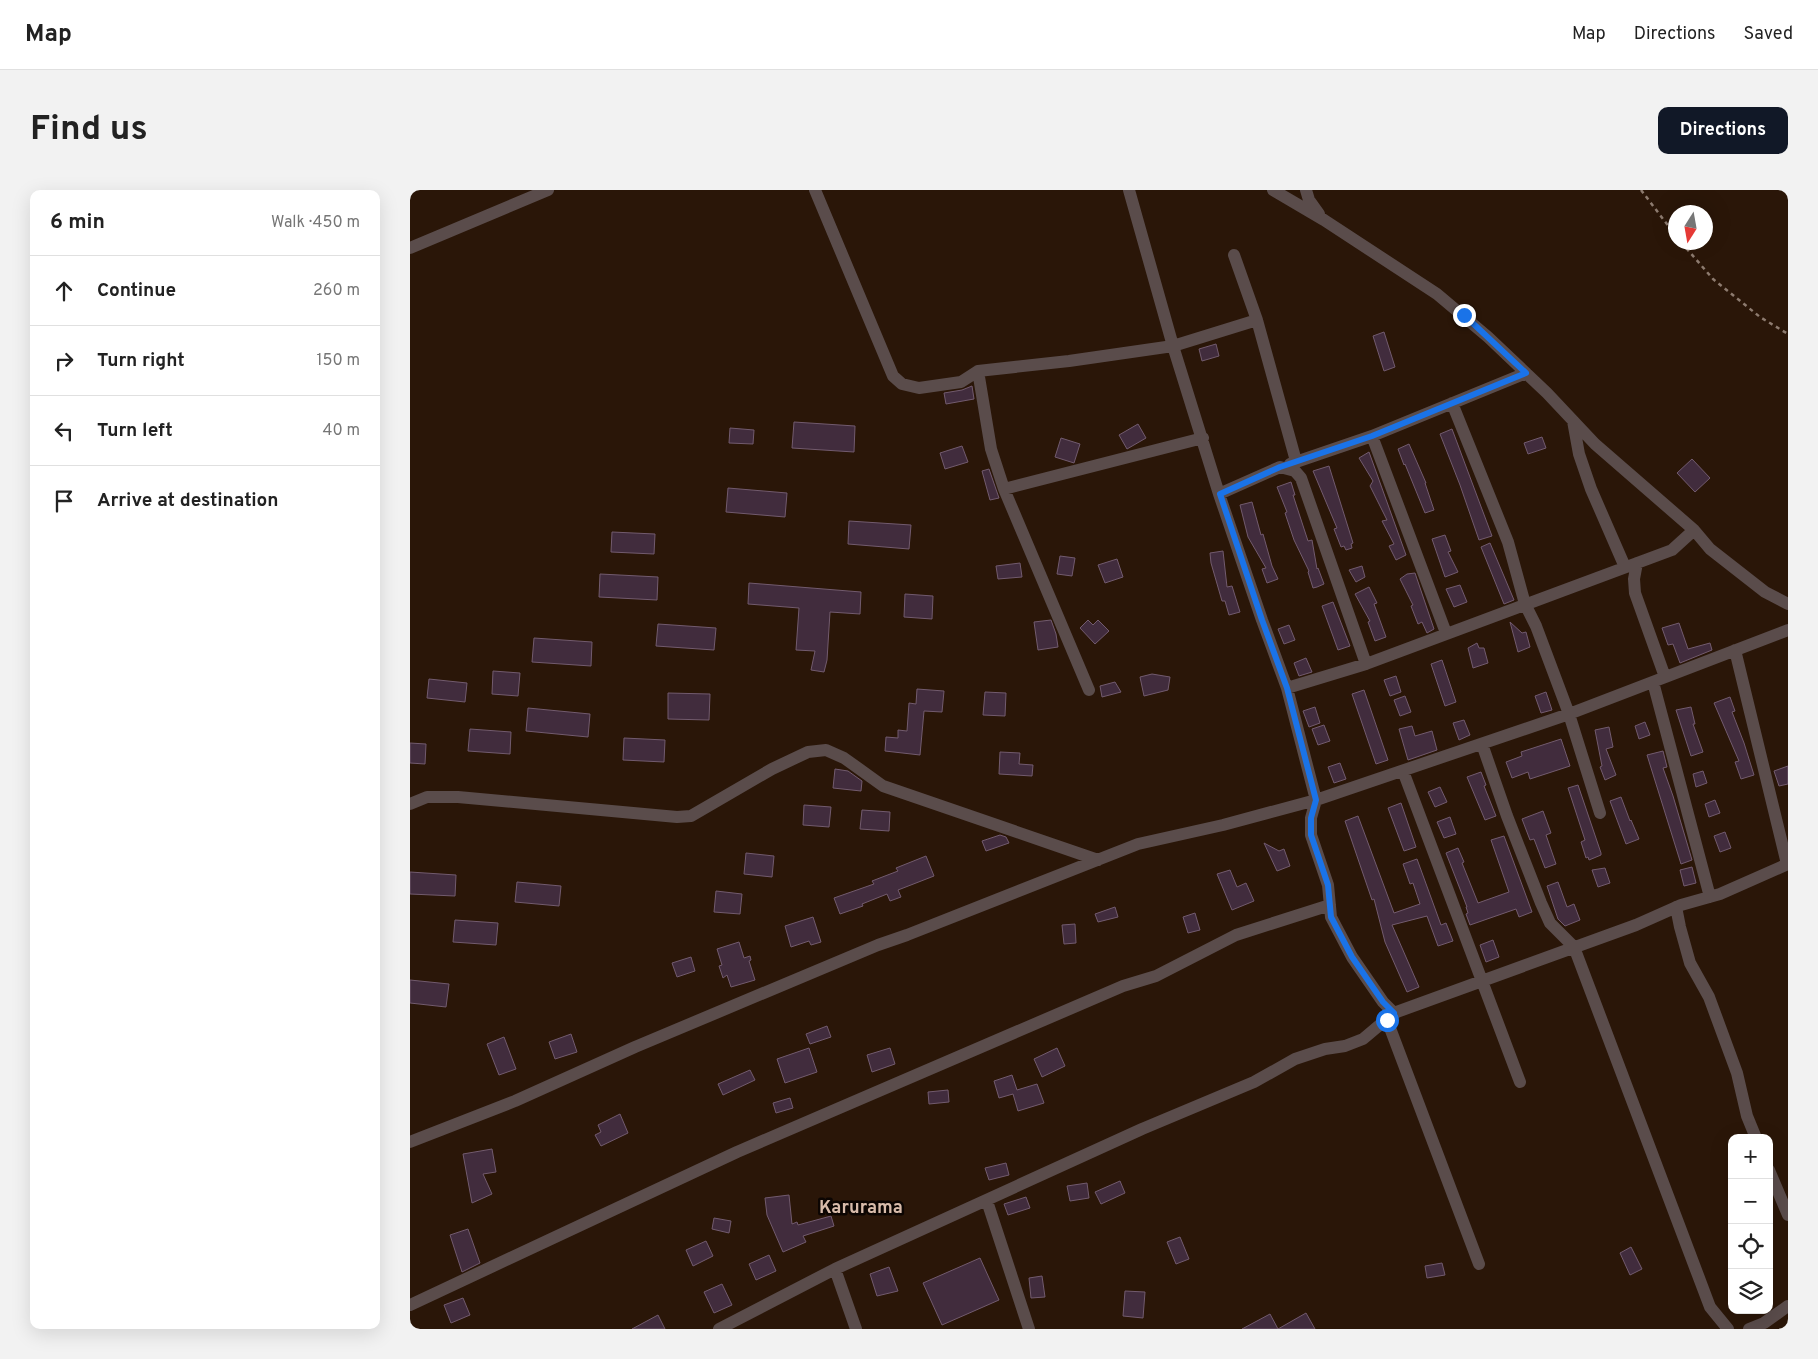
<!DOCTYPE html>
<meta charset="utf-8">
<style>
body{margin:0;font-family:Overpass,sans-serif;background:#f2f2f2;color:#222}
.controls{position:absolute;right:15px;bottom:15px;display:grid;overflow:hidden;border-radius:10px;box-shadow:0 5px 20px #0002}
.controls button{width:45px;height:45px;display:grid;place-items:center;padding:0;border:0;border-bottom:1px solid #e0e0e0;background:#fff;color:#222;font:25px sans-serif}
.compass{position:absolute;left:1258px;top:15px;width:45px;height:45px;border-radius:50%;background:#fff;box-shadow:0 5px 20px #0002;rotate:191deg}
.stop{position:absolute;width:15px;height:15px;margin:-11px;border:4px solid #1a73e8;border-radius:50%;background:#fff}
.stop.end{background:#1a73e8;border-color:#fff;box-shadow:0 1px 5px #0008}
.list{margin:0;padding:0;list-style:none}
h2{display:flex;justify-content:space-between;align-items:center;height:65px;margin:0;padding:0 20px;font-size:21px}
h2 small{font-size:16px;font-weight:400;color:#767676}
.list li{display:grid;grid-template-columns:32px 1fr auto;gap:15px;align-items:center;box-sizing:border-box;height:70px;padding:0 20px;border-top:1px solid #e0e0e0}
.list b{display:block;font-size:19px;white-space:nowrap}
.list em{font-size:16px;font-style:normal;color:#767676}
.icon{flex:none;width:28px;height:28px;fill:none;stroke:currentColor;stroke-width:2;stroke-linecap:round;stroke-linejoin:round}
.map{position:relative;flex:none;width:1378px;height:1139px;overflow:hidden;border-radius:10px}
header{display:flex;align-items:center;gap:30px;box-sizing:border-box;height:70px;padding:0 25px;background:#fff;border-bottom:1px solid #e0e0e0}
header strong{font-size:24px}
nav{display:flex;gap:28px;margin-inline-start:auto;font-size:18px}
.intro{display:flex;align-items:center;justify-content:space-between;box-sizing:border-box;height:120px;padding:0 30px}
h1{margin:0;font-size:35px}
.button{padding:12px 22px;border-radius:10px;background:#111827;color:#fff;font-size:18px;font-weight:700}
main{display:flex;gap:30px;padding:0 30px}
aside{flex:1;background:#fff;border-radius:10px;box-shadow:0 5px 20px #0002}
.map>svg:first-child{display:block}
.building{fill:#412c3d;stroke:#725b6e}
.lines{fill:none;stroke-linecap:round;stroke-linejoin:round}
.path{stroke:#8d7b6f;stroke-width:2.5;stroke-dasharray:4 4;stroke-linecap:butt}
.street{stroke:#5a4c4b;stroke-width:12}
.route{stroke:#1a73e8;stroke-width:6}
.labels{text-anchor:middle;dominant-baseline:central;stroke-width:5;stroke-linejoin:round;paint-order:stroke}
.district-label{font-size:18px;font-weight:bold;fill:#d8bbaa;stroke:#0c0502}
</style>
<header>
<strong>Map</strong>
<nav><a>Map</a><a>Directions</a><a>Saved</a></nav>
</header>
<div class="intro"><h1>Find us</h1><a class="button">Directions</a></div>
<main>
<aside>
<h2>6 min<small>Walk · 450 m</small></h2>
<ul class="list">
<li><svg class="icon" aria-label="ahead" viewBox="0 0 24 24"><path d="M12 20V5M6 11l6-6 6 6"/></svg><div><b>Continue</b></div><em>260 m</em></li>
<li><svg class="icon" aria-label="right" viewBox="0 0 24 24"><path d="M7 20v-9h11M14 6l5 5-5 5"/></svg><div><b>Turn right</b></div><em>150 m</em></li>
<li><svg class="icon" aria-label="left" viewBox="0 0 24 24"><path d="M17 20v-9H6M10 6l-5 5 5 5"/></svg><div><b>Turn left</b></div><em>40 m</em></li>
<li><svg class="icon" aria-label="arrive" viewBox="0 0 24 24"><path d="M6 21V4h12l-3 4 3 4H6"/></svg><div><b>Arrive at destination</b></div></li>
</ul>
</aside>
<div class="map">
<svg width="1378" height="1139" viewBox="0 0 1378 1139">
<rect width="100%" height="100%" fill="#2a1608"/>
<!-- building -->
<path class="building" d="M974 142 985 177 974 181 963 146Z
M806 154 809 166 792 171 789 159Z
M562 196 564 209 536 214 534 203 552 200Z
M384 232 445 236 444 262 382 258Z
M728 234 736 248 717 259 709 245Z
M320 238 344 240 343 254 319 253Z
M1042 239 1082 346 1069 350 1050 295 1030 244Z
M1132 247 1136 258 1118 264 1114 253Z
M651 248 670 254 664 273 645 267Z
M999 254 1016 293H1015L1024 320 1015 323 995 274 994 275 988 259Z
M552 256 558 272 535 279 530 263Z
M959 262 996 365 986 370 979 356 984 354 972 331 977 330 960 296 963 291 949 268Z
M1282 269 1300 288 1285 302 1267 283Z
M919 276 943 353 941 354 942 358 936 360 934 356 931 357 924 339 927 338 903 281Z
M579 279 589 308 580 310 572 281Z
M881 292 885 305H883L898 351 902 350 907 379 908 378 914 394 907 397 903 398 898 382 899 381 884 350 875 323 877 322 867 297Z
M318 298 377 303 375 327 316 322Z
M842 312 851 345 853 344 862 376 868 389 857 393 852 379 856 378 838 347 830 315Z
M439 331 501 335 499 359 438 354Z
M202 342 245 344 244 364 201 362Z
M1035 345 1041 361 1038 362 1048 382 1035 387 1022 349Z
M1080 353 1104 410 1094 414 1071 357Z
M813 361 817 397 822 396 830 422 819 425 815 411H812L801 373 800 363Z
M650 366 665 368 662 386 647 384Z
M707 369 713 387 695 393 688 375Z
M610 373 612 387 588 389 586 376Z
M952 376 955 387 946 392 939 380Z
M1005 383 1024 439 1017 443 1012 432 1008 434 1001 416 1003 415 990 389 997 384Z
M190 384 248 387 247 410 189 407Z
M339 393 451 402 450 424 420 422 417 470 414 482 401 480 405 461 386 460 389 418 338 414Z
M1050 395 1057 412 1044 417 1036 399Z
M959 397 967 413 964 414 976 447 965 451 958 432 960 431 945 404Z
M495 404 523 406 522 429 494 427Z
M923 412 940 456 928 460 912 416Z
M641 430 646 444 648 457 628 460 624 432Z
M678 430 683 435 688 430 699 441 685 454 670 438Z
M1100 432 1112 443 1116 442 1120 457 1108 462Z
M1269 433 1278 459 1300 453 1302 460 1270 473 1263 454 1258 455 1252 438Z
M248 434 306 438 304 460 246 456Z
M879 435 885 450 874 454 868 439Z
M124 448 182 452 181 476 122 472Z
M1067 453 1069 458H1074L1078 473 1063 478 1058 458Z
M896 468 902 482 889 486 884 473Z
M1032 470 1046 512 1035 516 1021 474Z
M83 481 110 483 108 506 82 504Z
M742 484 760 487 758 500 734 506 730 487Z
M986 486 991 502 980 506 974 490Z
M19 489 57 493 55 512 17 508Z
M705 492 711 502 692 507 690 496Z
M507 499 534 501 532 522 514 521 510 565 475 561 476 547 488 548V540L497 541 499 513 506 514Z
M954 500 978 570 966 574 942 504Z
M575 502 596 503 595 526 573 525Z
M1136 502 1142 520 1131 523 1125 506Z
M258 503 300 504 299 530 258 529Z
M995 506 1001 522 990 526 984 510Z
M1320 507 1325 521 1322 522 1334 553 1344 585 1331 589 1325 572 1329 571 1304 513Z
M905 517 910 533 899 537 893 521Z
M1281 517 1285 534H1283L1293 562 1281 566 1266 520Z
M118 518 180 524 178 547 116 541Z
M1054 530 1060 545 1049 550 1043 533Z
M1235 532 1240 545 1229 549 1225 536Z
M914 535 920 551 908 555 902 539Z
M1002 536 1005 546 1022 541 1027 560 998 570 989 539Z
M1199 537 1203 557 1196 559 1206 585 1195 590 1190 577 1192 576 1185 540Z
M60 539 101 542 100 564 58 561Z
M214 548 255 550 254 572 213 570Z
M1151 549 1160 576 1120 589 1118 582 1102 588 1096 572 1112 566 1111 562Z
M0 553 16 554 15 574 0 573Z
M1253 561 1257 577 1253 578 1263 606 1282 670 1271 674 1237 565Z
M590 562 610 563 609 574 623 575 622 586 589 584Z
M930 573 936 589 924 593 918 577Z
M1378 576V594L1369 596 1364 581Z
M425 579 438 581 452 591 451 601 423 598Z
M1293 581 1297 593 1286 597 1283 584Z
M1071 582 1076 595 1074 596 1086 626 1075 630 1057 587Z
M1168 595 1191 663V665L1179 670 1178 667 1176 668 1171 652 1175 650 1158 598Z
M1030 597 1037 612 1025 617 1018 602Z
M1211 607 1220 631 1221 630 1229 649 1216 654 1200 611Z
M1305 610 1310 623 1299 627 1295 614Z
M991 613 1006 657 994 661 978 618Z
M394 615 421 617 419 637 393 635Z
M452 620 480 622 479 641 450 639Z
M1133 621 1141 643 1136 645 1146 674 1135 678 1124 649 1120 650 1112 629Z
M948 626 984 723 1010 714 1003 693 1000 694 993 674 1007 669 1031 735 1036 733 1043 751 1028 756 1017 726 982 735 1009 797 997 802 975 752 964 709 962 710 935 631Z
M1040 627 1046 644 1034 648 1027 632Z
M1315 642 1321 658 1310 662 1304 646Z
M590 645 596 647 599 653 576 661 572 651Z
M1094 646 1122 722 1109 727 1106 719 1060 735 1056 724 1058 723 1056 717H1057L1036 663 1048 658 1054 672 1052 673 1068 713 1099 702 1081 650Z
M854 653 869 661 874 659 880 676 867 681Z
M336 663 364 666 362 687 334 684Z
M516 666 524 686 488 700 491 707 480 711 477 704 452 714 453 716 430 724 424 708 464 694 462 691 488 681 486 678Z
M1282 677 1286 693 1274 696 1270 680Z
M1195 678 1200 693 1188 697 1182 680Z
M820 680 827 697 836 693 844 711 822 720 807 684Z
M0 682 46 685 45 706 0 704Z
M107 692 151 696 149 716 105 712Z
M1148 692 1157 717 1164 714 1170 730 1155 736 1148 729 1137 696Z
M306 701 332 704 330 724 304 722Z
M705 717 708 727 688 732 685 724Z
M785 723 790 740 778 743 773 727Z
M403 727 411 752 401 755 399 751 381 757 375 736Z
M45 730 88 733 86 755 43 752Z
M665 734 666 753 654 754 652 735Z
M1083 750 1089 767 1076 772 1070 755Z
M329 752 334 768 340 766 341 770 339 771 345 790 321 797 317 785 313 788 309 776 312 775 307 759Z
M281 767 285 781 267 787 262 773Z
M0 790 39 794 36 817 0 813Z
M417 836 421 847 400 854 396 844Z
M161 844 167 862 145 869 139 852Z
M94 847 106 879 89 885 77 854Z
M399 858 407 882 375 893 367 869Z
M480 858 485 874 462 882 457 865Z
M647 858 655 876 632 887 624 869Z
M340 880 345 890 313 905 308 894Z
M602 885 607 900 627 894 634 913 608 921 603 904 589 908 584 891Z
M538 900 539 912 519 914 518 902Z
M380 908 383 918 366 923 363 913Z
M210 924 218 943 191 956 185 945 191 942 188 935Z
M82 959 86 982 73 984 82 1004 62 1013 53 964Z
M596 973 599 985 579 990 575 978Z
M710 991 715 1003 691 1014 685 1002Z
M677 993 679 1008 660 1011 657 996Z
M379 1005 382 1034 387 1032 388 1035 421 1026 424 1036 393 1046 396 1052 373 1062 357 1025 355 1008Z
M616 1007 620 1018 598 1025 594 1014Z
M304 1028 321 1031 319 1043 302 1039Z
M58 1039 70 1073 52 1082 40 1045Z
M770 1047 779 1069 766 1074 757 1052Z
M296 1051 303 1066 283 1076 276 1060Z
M1221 1057 1232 1079 1220 1085 1210 1063Z
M359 1065 366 1081 346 1090 339 1074Z
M570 1068 589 1110 532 1135 513 1093Z
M1032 1073 1035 1085 1017 1088 1015 1076Z
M479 1077 488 1101 467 1106 460 1084Z
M632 1086 635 1107 621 1108 619 1088Z
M312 1094 322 1115 304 1123 294 1102Z
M715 1101 735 1102 733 1128 713 1126Z
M53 1108 60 1125 41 1133 34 1115Z
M896 1123 905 1139H832L860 1124 868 1139Z
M248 1125 255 1139H222Z"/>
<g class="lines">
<!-- path -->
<path class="path" d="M1231 0 1266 46
M1271 52 1303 89 1350 127 1378 144"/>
<!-- street -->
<path class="street" d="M405 0 483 186 492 194 509 198 551 192 568 181 659 171 763 156 847 130 886 271
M719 0 763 156 809 304 852 430 877 498 906 610 901 628V645L918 695 921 727 942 767 973 812 984 823
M863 0 914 30 1027 104 1078 147 1137 203 1185 254 1284 340 1300 359 1355 402 1378 414
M896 0 899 10 909 24
M0 58 138 0
M824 65 847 130
M568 181 581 259 594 299 679 500
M1042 213 1098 352 1115 414 1126 436 1159 524 1190 623
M1163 231 1169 264 1181 299 1215 377
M962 246 1036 443
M880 274 962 246 1116 183
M594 299 793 248
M809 304 870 277 885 281 891 288 956 474
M1227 373 1224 389 1225 403 1255 487
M1325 460 1377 674
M1243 492 1300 707
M877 498 956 474 1262 360 1284 340
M1072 554 1097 626 1131 713 1140 733 1164 757 1300 1117 1318 1139
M993 581 1110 892
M0 614 17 607H48L267 627 281 626 362 579 398 562 416 560 434 568 473 596 688 670
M1266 717 1270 737 1280 773 1299 807 1327 883 1337 926 1346 948
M977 830 1069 1074
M0 952 105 911 225 857 468 755 497 745 728 654 813 635 906 610 1159 524 1378 440
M1359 980 1378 1025
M577 1011 619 1139
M425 1079 446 1139
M0 1115 327 962 713 796 746 786 826 745 920 715
M309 1139 425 1079 732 939 844 892 885 869 915 859 935 856 953 849 984 823 1226 735 1271 715 1310 704 1378 674
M1339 1139 1354 1133 1378 1116"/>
</g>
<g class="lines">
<!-- route -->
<path class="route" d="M977 830 984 823 973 812 942 767 921 727 918 695 901 645V628L906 610 877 498 852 430 810 304 870 277 962 246 1116 183 1054 125"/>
</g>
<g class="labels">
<!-- district labels -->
<g class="district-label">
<text x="451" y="1018">Karurama</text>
</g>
</g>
</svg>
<div class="controls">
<button>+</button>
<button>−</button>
<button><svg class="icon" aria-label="locate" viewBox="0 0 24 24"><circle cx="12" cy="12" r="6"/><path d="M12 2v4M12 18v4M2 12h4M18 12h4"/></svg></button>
<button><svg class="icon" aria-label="layers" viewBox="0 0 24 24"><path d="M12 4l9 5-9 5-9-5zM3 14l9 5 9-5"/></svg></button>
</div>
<svg class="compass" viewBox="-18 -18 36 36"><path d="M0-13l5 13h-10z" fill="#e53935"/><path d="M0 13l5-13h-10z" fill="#767676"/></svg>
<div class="stop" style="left:977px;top:830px"></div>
<div class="stop end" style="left:1054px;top:125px"></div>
</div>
</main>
